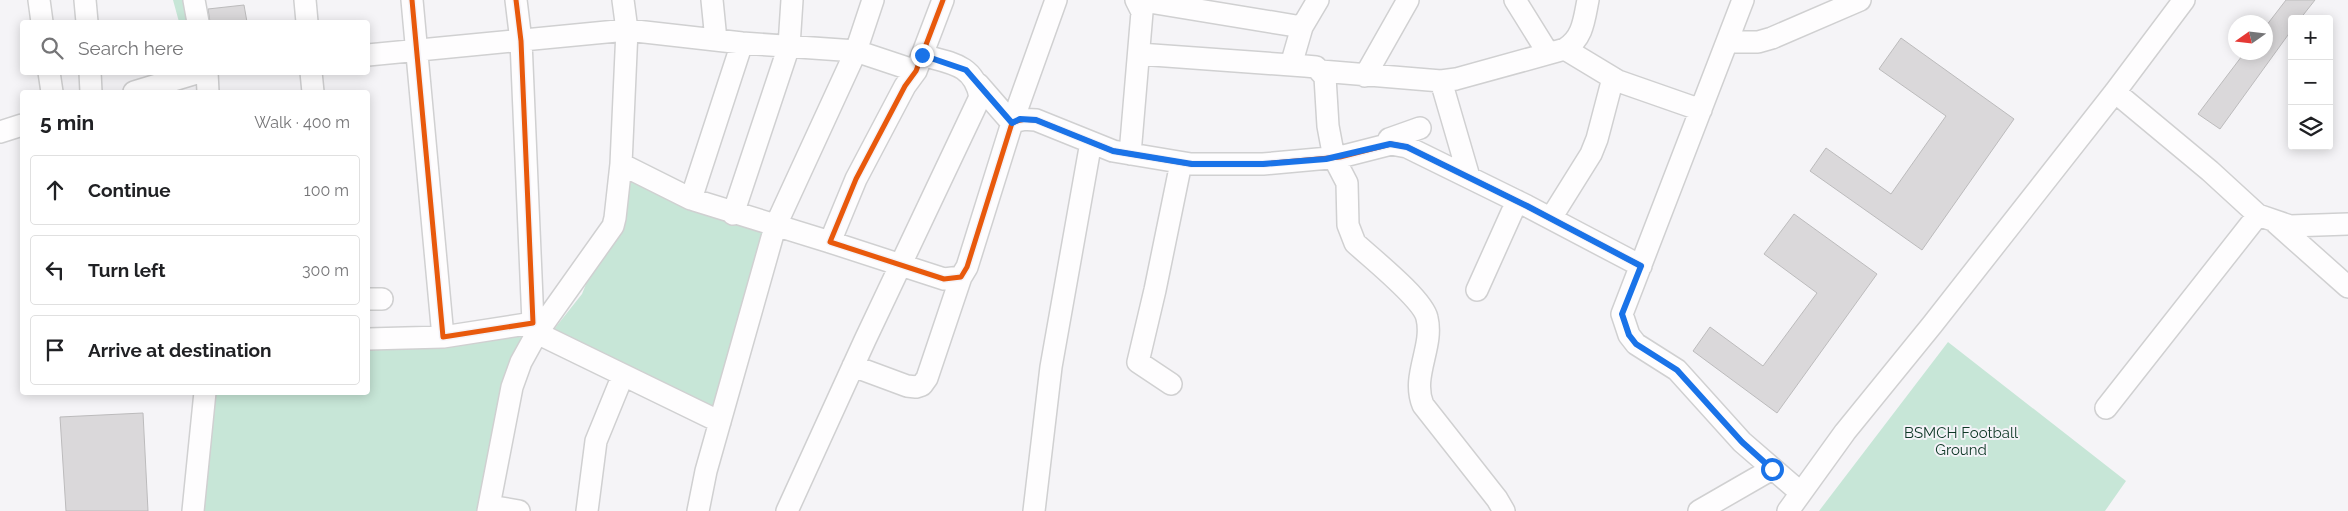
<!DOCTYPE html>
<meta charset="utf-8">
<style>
body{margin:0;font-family:Raleway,sans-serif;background:#f2f2f2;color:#202124}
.controls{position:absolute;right:15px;top:15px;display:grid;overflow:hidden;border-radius:5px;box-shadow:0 2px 12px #0003}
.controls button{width:45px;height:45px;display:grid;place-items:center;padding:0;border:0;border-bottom:1px solid #e0e0e0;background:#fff;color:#202124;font:25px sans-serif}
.compass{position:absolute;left:2228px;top:15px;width:45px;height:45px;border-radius:50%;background:#fff;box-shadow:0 2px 12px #0003;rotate:256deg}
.stop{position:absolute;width:15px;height:15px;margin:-11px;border:4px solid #1a73e8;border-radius:50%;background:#fff}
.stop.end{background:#1a73e8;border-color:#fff;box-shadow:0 1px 5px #0008}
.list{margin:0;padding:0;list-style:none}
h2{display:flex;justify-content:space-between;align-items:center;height:65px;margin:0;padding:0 20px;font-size:21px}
h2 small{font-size:16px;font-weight:400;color:#757577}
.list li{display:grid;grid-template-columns:32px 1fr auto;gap:15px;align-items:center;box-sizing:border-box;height:70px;margin:0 10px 10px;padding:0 10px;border:1px solid #e0e0e0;border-radius:5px}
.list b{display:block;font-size:19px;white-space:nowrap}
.list em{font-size:16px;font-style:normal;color:#757577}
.icon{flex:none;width:28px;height:28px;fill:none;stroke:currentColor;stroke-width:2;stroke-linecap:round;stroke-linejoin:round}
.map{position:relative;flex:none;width:2348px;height:511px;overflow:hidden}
.search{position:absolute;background:#fff;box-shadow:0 2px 12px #0003;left:20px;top:20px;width:350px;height:55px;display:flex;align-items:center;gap:12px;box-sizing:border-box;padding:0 18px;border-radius:5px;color:#757577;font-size:19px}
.panel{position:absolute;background:#fff;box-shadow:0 2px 12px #0003;left:20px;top:90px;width:350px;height:305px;border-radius:5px}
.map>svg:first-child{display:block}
.green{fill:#c7e6d7}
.building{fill:#dad8da;stroke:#bcbbbc}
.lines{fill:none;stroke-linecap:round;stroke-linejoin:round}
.minor-casing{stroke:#d0d0d1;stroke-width:24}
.minor{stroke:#fefdfe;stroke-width:21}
.cycleway-casing{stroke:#f4f3f8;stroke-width:8}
.cycleway{stroke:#e8590c;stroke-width:5}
.route{stroke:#1a73e8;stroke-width:6}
.labels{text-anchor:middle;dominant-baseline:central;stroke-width:4;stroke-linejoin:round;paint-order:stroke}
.park-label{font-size:15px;fill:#0e3826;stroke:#f4f3f8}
</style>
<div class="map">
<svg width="2348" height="511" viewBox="0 0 2348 511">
<rect width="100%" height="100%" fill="#f5f4f7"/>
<!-- green -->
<path class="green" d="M173 0H185L190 22H179Z
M624 176 775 227 722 413 551 333 582 294 602 244Z
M528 334 523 345 510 360 481 511H199L211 393 368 392V347Z
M1948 342 2126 481 2105 511H1819Z"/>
<!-- building -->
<path class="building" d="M2286 0H2315L2300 19H2292V29L2288 35 2220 129 2198 114 2245 52H2266V26Z
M244 5 247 22H210L208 9Z
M1901 38 2014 119 1922 250 1810 171 1826 148 1891 194 1946 116 1879 69Z
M1794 214 1877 274 1777 413 1693 351 1710 327 1763 366 1817 293 1764 254Z
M143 413 148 511H66L60 417Z"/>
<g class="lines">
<defs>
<path id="minor" d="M39 0 42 22
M85 0 87 22
M194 0 198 22
M305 0 307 22
M412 0 443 337 533 323 521 41 516 0
M712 0 716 40
M943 0 916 71 905 86 856 179 830 242 944 279 961 277 967 267 1012 123C1021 119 1026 119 1036 120L1113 151 1191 164H1263L1340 157 1391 144 1407 147 1527 206 1641 266
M1137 0 1302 27
M1515 0 1548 53
M1743 0 1622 314 1629 335 1636 344 1677 370 1742 442 1801 493
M1727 42H1758L1772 38 1860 0
M1565 49 1618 81 1701 110
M1139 54 1305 66 1316 67 1325 77 1328 126 1334 158 1347 183 1348 225 1355 243C1370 257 1423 299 1427 318 1434 347 1411 376 1423 405L1497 499 1504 511
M368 55 627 30 742 43 856 51 916 71
M1291 65 1302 27 1318 0
M1321 71 1441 81 1456 79 1565 49C1583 38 1584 20 1588 0
M49 72 52 92
M90 72 91 92
M207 72 208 92
M311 72 313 92
M1365 76 1408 0
M1441 81 1469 177
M978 84 1012 123 1056 0
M134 92 200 72
M2115 92 2210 171 2258 215 2290 226 2348 224
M0 132 22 125
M1391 144 1389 139 1420 128
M1130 154 1142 12 1136 0
M621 164 691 199 742 43
M691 199 830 242
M733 214 789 46 792 0
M1551 218 1591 154 1597 139 1613 78
M2276 223 2348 287
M1477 290 1517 201
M368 299H382
M533 323 537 333 720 422
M368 339 443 337
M853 366 907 386 916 387 922 385 927 378 961 277
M1171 384 1138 362 1155 290 1181 163
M2106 408 2258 215
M489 506 519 511
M193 511 205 392
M488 511 512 387 521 362 537 333 613 226 615 218 621 164 627 30 623 0
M587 511 596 441 623 375
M698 511 706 471 775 227 856 51 873 0
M787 511 865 340 980 97C974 64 950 63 922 55
M1034 511 1051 367 1091 142
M1699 511 1772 469
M1788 511 1845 432 1932 325 2115 92 2184 0"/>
</defs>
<!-- minor casing -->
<use href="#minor" class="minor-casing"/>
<!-- minor -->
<use href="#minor" class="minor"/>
<defs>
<path id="cycleway" d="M412 0 443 337 533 323 521 41 516 0
M943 0 916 71 905 86 856 179 830 242 944 279 961 277 967 267 1012 123C1021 119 1026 119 1036 120L1113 151 1191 164H1263L1340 157 1391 144 1407 147 1527 206 1641 266"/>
</defs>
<!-- cycleway casing -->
<use href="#cycleway" class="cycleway-casing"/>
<!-- cycleway -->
<use href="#cycleway" class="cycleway"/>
</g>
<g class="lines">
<!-- route -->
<path class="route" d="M922 55 966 70 1012 123 1020 119 1036 120 1113 151 1192 164H1263L1326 159 1390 144 1407 147 1527 206 1641 266 1622 314 1629 335 1636 344 1677 370 1742 442 1772 469"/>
</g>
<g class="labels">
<!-- park labels -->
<g class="park-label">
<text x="1961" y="433">BSMCH Football<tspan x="1961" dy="17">Ground</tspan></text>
</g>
</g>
</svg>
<div class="controls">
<button>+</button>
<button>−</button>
<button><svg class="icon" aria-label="layers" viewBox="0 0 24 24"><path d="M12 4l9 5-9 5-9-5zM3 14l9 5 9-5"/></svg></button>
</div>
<svg class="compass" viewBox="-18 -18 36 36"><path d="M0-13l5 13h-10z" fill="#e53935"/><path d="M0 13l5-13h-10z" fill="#757577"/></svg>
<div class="stop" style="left:1772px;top:469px"></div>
<div class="stop end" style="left:922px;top:55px"></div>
<div class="search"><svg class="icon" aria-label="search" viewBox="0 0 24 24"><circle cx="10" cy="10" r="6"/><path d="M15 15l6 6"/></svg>Search here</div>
<section class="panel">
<h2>5 min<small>Walk · 400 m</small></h2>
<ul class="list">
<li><svg class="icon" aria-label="ahead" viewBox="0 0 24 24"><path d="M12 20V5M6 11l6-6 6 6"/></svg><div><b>Continue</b></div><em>100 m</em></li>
<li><svg class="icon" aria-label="left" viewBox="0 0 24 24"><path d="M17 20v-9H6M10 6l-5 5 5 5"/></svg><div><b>Turn left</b></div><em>300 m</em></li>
<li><svg class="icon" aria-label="arrive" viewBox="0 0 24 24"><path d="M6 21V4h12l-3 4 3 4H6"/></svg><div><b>Arrive at destination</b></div></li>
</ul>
</section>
</div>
